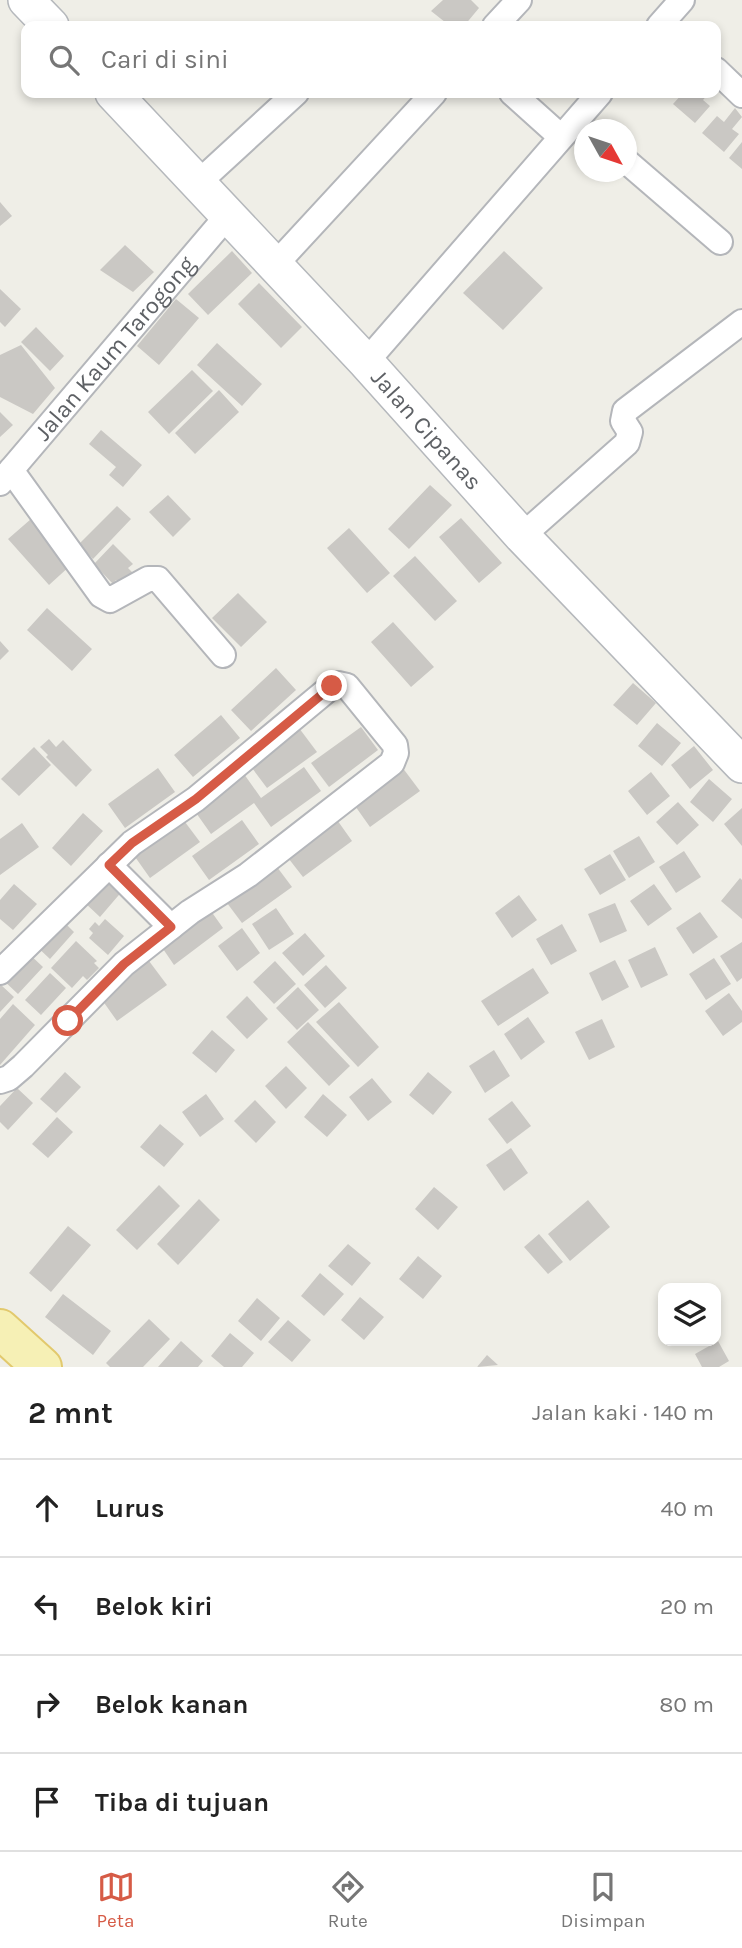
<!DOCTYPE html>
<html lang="id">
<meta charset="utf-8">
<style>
body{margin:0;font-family:Karla,sans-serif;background:#f2f2f2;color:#222}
.controls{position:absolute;right:21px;bottom:21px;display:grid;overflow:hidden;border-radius:14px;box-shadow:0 4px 10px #0003}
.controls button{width:63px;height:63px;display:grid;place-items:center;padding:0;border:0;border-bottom:2px solid #e0e0e0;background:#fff;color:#222;font:35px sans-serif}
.compass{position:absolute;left:574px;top:119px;width:63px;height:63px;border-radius:50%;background:#fff;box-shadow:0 4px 10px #0003;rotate:130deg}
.stop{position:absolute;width:21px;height:21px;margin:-16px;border:5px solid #d65b46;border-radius:50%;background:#fff}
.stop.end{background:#d65b46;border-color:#fff;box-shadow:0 2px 7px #0008}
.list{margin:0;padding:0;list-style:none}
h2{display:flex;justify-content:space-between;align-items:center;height:91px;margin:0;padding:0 28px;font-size:30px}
h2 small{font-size:23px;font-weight:400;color:#767676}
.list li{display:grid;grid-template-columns:46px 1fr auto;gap:21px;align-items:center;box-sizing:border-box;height:98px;padding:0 28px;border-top:2px solid #e0e0e0}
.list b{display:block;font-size:26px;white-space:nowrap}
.list em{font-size:23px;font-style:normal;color:#767676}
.icon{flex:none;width:38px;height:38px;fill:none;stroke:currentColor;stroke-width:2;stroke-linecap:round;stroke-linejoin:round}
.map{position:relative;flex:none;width:742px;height:1367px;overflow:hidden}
.search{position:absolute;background:#fff;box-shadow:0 4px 10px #0003;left:21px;right:21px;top:21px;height:77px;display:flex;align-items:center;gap:18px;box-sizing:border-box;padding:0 24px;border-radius:14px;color:#767676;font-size:26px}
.sheet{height:483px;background:#fff}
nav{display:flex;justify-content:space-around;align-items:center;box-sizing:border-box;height:98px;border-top:2px solid #e0e0e0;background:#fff;font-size:19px;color:#767676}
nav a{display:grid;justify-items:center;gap:4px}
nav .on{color:#d65b46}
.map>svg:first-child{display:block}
.building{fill:#cac8c4}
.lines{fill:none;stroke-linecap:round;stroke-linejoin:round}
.street-casing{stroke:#b4b6ba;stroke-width:28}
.secondary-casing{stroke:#b5b8bc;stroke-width:38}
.primary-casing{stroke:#e2c96d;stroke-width:42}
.street{stroke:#fff;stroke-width:24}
.secondary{stroke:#fff;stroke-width:35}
.primary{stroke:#f6f0b5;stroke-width:38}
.route{stroke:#d65b46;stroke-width:9}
.labels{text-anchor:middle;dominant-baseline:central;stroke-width:5;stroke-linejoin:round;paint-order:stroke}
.street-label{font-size:24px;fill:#5e6165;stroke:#fff}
</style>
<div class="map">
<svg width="742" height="1367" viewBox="0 0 742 1367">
<rect width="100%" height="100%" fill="#efeee7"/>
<!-- building -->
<path class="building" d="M443 0H471L479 8 464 26H450L431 11Z
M683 93H709L703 100 710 106 695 123 673 104Z
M735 108 742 117 732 129 739 134 724 152 702 133 717 116 724 122Z
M742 142V169L729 158Z
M0 202 12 216 0 226Z
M125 245 154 272 133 292 100 270Z
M232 251 252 273 208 315 188 294Z
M504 251 543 288 503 330 463 293Z
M259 283 302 327 281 348 238 304Z
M0 289 21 309 5 327 0 322Z
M176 299 199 318 159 365 137 346Z
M36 327 64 356 50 371 21 342Z
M217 343 262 384 242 406 197 365Z
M21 345 55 388 33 414 0 397V355Z
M192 370 213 391 169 434 148 412Z
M219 390 239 412 195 454 175 433Z
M0 412 13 425 0 437Z
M101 430 142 465 123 487 109 475 116 467 89 444Z
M430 485 452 505 409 549 388 529Z
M168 495 191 519 173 537 149 512Z
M117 506 131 519 93 559 78 545Z
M461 518 502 563 479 583 439 537Z
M31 519 71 565 49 585 8 539Z
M349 528 390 573 367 593 327 548Z
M113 544 133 564 128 568 135 575 123 586 116 580 113 584 94 564Z
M415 556 457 601 435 621 393 576Z
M238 593 267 622 241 647 212 618Z
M47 608 92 649 72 671 27 630Z
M393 622 434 667 411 687 371 642Z
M0 641 9 651 0 660Z
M276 668 296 690 251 731 231 710Z
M633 683 656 703 637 725 613 705Z
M221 715 240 738 193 777 174 755Z
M657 723 681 743 662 766 638 746Z
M361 727 378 750 329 787 311 763Z
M299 728 317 752 267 788 249 764Z
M49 739 56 747 63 740 92 770 76 787 46 757 48 755 40 747Z
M694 746 713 770 690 789 671 765Z
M34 747 51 765 19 796 1 779Z
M304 767 321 791 271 827 254 803 211 834 194 810 244 774 261 798Z
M402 767 420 791 370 827 353 803Z
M158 768 175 792 125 828 108 804Z
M651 772 670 796 647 815 628 791Z
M709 779 732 799 713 822 690 802Z
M678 802 699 825 677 845 656 822Z
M742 808V846L724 824Z
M83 813 103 831 71 866 52 848Z
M335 817 352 841 303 877 285 854Z
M182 818 200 842 150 878 133 854Z
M242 820 259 844 209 880 192 856Z
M22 823 39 847 0 875V839Z
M639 836 655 862 629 878 613 851Z
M684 851 701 877 676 893 659 867Z
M610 854 626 880 600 895 584 869Z
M274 863 292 887 242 923 224 899Z
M108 875 124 889 100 917 84 902Z
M740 878 742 880V919L721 901Z
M14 884 37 904 13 930 0 919V900Z
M654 884 672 909 648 926 630 901Z
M519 895 537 920 512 938 495 913Z
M615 903 627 931 600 943 588 914Z
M206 904 223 928 174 965 157 940Z
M276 908 294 934 269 950 252 924Z
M700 912 718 937 693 954 676 928Z
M59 917 74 932 50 959 34 944Z
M105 919 124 936 108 955 89 938 93 933 89 929 95 922 99 926Z
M562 924 577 951 551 965 536 939Z
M242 928 260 953 237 971 218 946Z
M305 933 325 956 303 976 282 953Z
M76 941 97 961 94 963 99 968 87 980 83 976 72 988 51 968Z
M742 942V978L737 982 720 956Z
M655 947 668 975 641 988 628 960Z
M27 952 43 967 18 994 2 979Z
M714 958 731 984 706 1000 689 974Z
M615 960 629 987 602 1001 589 973Z
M149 961 167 985 117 1021 100 997Z
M275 961 296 984 274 1004 253 982Z
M326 965 347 988 325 1008 304 985Z
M533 968 549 993 498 1026 481 1001Z
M50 973 66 988 41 1015 25 1000Z
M0 984 14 997 0 1012Z
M298 987 319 1010 297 1030 276 1008Z
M729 993 742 1011V1022L723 1036 705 1011Z
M247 996 268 1019 247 1039 226 1017Z
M339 1002 379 1047 358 1067 316 1022Z
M13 1004 35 1025 0 1065V1019Z
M528 1017 545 1042 521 1060 504 1034Z
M602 1019 615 1047 589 1060 575 1032Z
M308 1022 350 1066 329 1086 287 1042Z
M212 1030 235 1050 216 1073 192 1053Z
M494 1050 510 1076 485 1093 469 1066Z
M286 1066 307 1088 286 1109 265 1086Z
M65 1072 81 1087 56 1113 40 1099Z
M428 1072 452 1092 433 1115 409 1095Z
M372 1078 392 1102 368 1121 349 1097Z
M17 1088 33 1103 8 1130 0 1122V1106Z
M206 1094 224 1119 200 1137 182 1112Z
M323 1094 347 1115 327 1137 304 1117Z
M255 1100 276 1122 256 1143 234 1121Z
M512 1101 531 1126 507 1144 488 1119Z
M57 1117 73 1132 48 1158 32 1144Z
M160 1124 184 1144 164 1167 140 1147Z
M511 1148 528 1173 504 1191 486 1165Z
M159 1185 180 1206 137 1250 116 1230Z
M434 1187 458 1207 438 1230 415 1209Z
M199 1199 220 1220 178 1265 157 1244Z
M588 1200 610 1227 570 1261 548 1234Z
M68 1226 91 1245 51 1292 29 1273Z
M539 1234 563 1262 548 1274 524 1247Z
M348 1244 371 1263 352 1286 328 1266Z
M418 1256 442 1276 423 1299 399 1279Z
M320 1273 344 1294 324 1316 301 1296Z
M63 1294 111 1331 93 1355 45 1317Z
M360 1297 384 1317 364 1340 341 1320Z
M257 1298 280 1318 261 1341 238 1321Z
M149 1319 170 1339 143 1367H110L106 1363Z
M288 1320 311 1340 292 1362 268 1342Z
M230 1333 254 1353 242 1367H224L211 1356Z
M181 1341 203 1361 198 1367H158Z
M718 1341 729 1361 719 1367H702L695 1354Z
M487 1355 498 1365 477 1367Z"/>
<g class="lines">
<defs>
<g id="street">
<path d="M495 26 519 0"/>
<path d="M659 26 682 0"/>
<path d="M716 70 742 95"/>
<path d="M512 93 561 137"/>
<path d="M626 161 720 242"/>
<path d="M198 183 296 93"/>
<path d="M275 265 434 93"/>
<path d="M366 362 600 93"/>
<path d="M11 470 101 595 110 600 148 579H158L223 655"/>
<path id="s1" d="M0 483 228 215"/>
<path d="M522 536 627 443 630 432 623 421 625 411 742 322"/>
<path d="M109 865 171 927"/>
<path d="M0 972 132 843 196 799 332 686 338 684 347 686 395 745 396 753 392 763 248 875 190 912 124 964 23 1066 9 1078 0 1081"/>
</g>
<g id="secondary">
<path d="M26 0 51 26"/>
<path id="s2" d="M113 93 366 362 522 536 742 765"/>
</g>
<path id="primary" d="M0 1329 42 1367"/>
</defs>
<!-- street casing -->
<use href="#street" class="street-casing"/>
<!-- secondary casing -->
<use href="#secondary" class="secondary-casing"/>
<!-- primary casing -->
<use href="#primary" class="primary-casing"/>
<!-- street -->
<use href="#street" class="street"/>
<!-- secondary -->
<use href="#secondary" class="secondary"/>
<!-- primary -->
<use href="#primary" class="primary"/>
</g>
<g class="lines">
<!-- route -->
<path class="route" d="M68 1021 124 964 171 927 109 865 132 843 196 799 332 686"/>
</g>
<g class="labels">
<!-- street labels -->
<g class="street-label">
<text stroke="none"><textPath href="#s1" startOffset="177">Jalan Kaum Tarogong</textPath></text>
<text stroke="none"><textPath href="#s2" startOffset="460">Jalan Cipanas</textPath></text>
</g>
</g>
</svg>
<div class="controls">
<button><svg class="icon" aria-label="layers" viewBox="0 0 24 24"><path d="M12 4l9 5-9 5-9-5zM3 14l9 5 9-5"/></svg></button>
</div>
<svg class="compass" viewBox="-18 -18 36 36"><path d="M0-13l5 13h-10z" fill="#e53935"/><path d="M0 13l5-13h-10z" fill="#767676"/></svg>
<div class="stop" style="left:68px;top:1021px"></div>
<div class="stop end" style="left:332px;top:686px"></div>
<div class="search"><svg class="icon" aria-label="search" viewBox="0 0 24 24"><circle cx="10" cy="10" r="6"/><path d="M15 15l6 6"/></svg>Cari di sini</div>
</div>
<section class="sheet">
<h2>2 mnt<small>Jalan kaki · 140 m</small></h2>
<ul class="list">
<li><svg class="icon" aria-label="ahead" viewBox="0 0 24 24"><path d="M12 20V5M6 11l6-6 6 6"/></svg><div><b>Lurus</b></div><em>40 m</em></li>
<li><svg class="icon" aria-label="left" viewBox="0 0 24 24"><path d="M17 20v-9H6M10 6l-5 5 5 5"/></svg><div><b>Belok kiri</b></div><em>20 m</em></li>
<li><svg class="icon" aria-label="right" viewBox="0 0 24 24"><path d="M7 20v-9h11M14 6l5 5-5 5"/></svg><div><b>Belok kanan</b></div><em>80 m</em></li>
<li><svg class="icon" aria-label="arrive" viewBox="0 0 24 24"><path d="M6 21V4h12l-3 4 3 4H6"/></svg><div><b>Tiba di tujuan</b></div></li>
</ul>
</section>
<nav>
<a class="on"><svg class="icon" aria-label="map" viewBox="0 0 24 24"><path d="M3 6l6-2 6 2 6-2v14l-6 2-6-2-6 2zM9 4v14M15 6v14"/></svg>Peta</a>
<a><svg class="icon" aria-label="directions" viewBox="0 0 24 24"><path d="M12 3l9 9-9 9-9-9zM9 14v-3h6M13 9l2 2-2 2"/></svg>Rute</a>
<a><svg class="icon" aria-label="saved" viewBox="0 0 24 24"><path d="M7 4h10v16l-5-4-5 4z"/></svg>Disimpan</a>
</nav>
